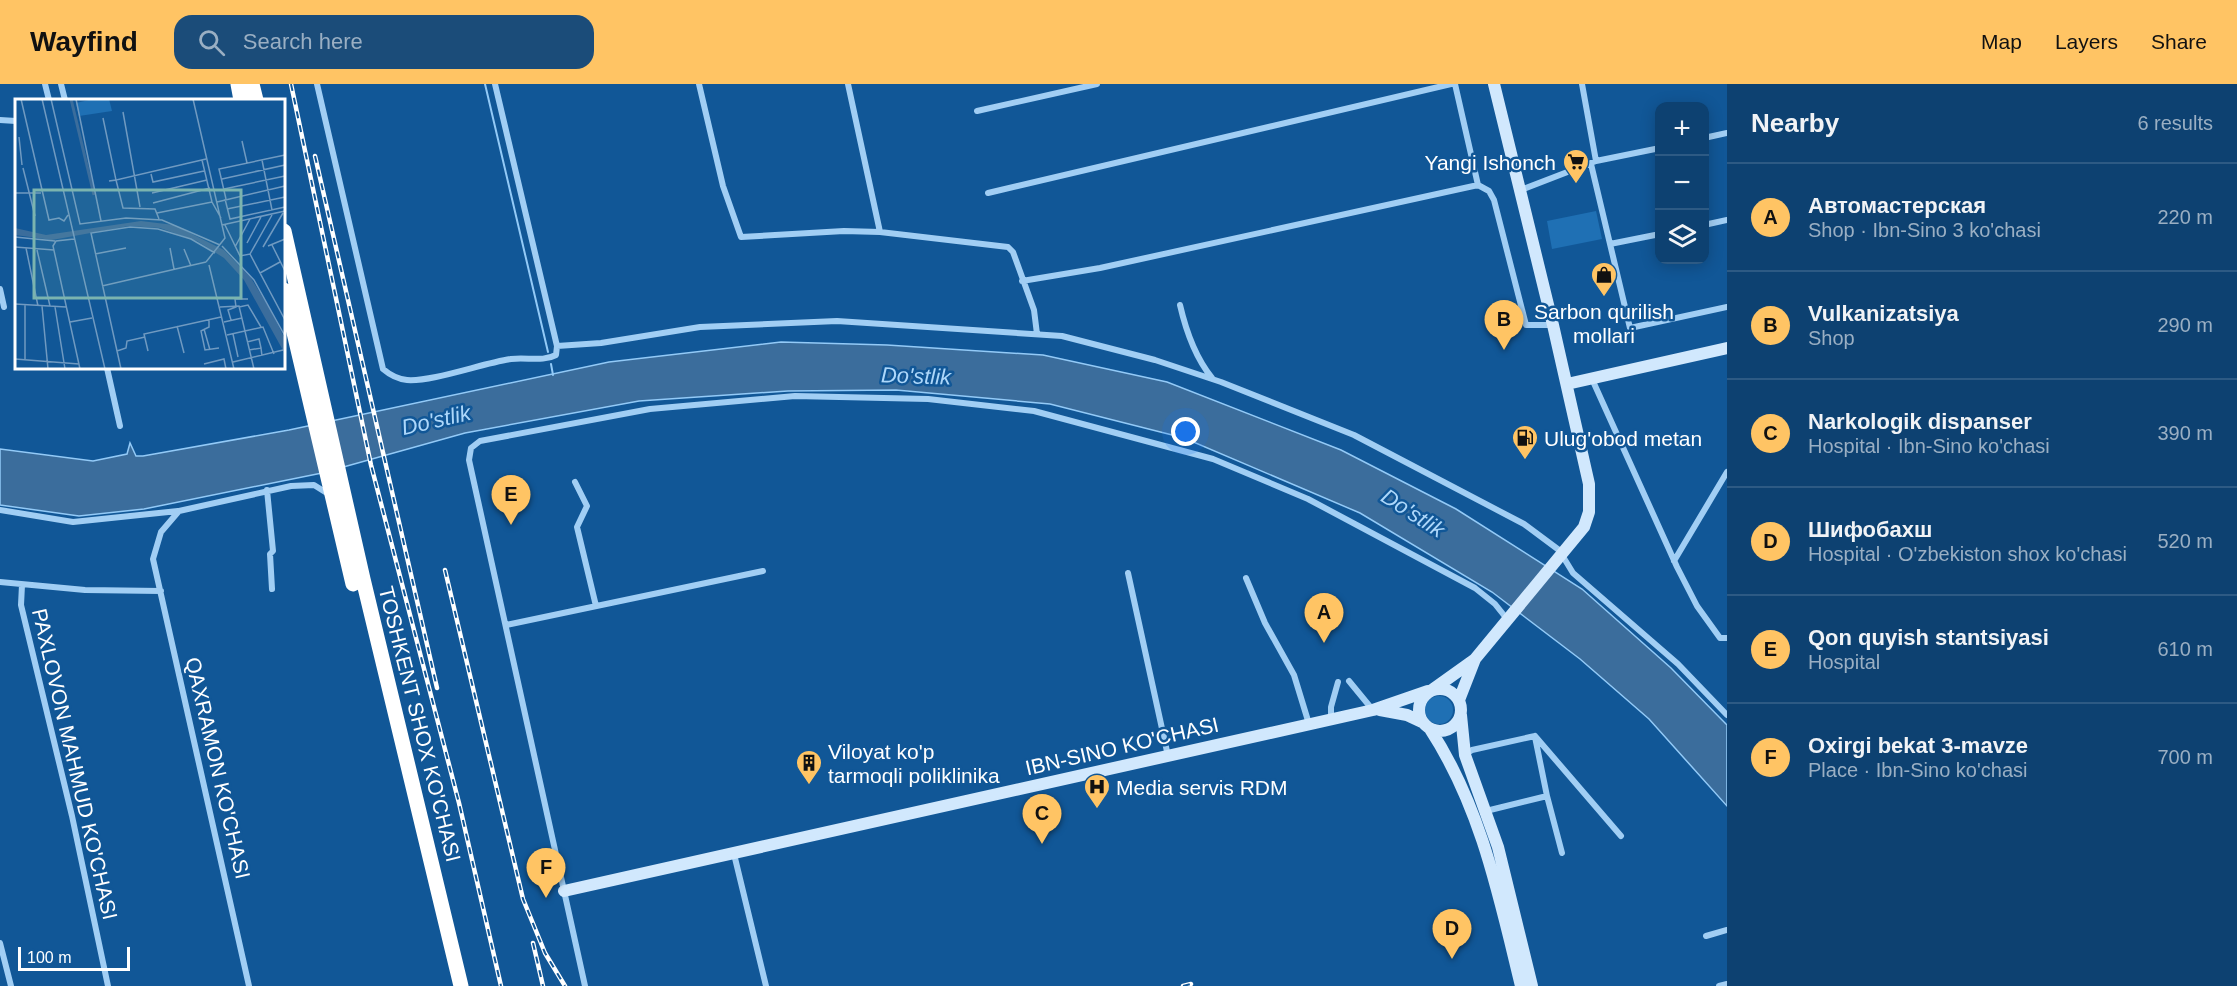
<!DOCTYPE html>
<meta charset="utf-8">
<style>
body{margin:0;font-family:Arial,sans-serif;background:#1b4c79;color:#f1f3f6}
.controls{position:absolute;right:18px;top:18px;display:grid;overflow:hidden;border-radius:12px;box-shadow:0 3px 15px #0003}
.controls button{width:54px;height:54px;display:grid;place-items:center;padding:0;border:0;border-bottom:2px solid #2d5a84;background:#0d4171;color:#f1f3f6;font:30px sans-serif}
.scale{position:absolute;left:18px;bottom:15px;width:112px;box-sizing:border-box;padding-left:6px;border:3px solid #fff;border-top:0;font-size:16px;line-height:21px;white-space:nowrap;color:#fff;-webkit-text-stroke:4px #115797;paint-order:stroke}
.you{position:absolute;left:1186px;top:348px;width:21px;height:21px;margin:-15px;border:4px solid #fff;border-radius:50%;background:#1a73e8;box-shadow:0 0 0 9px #1a73e833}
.badge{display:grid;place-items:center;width:39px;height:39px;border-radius:50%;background:#ffc464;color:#111;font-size:20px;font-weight:700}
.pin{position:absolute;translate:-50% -50px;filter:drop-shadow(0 2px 3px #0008)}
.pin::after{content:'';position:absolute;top:32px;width:21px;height:18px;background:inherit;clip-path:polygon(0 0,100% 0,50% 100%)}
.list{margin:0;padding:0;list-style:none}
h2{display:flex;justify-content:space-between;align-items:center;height:78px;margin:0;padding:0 24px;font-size:26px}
h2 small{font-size:20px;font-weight:400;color:#9aafc3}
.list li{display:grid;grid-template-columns:39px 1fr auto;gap:18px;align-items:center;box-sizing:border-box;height:108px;padding:0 24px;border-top:2px solid #2d5a84}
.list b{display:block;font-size:22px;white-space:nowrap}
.list p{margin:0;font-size:20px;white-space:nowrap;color:#9aafc3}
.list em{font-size:20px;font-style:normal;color:#9aafc3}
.icon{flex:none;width:33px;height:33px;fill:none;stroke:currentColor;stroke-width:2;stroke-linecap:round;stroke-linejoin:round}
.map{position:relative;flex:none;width:1727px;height:902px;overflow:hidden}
header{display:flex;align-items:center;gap:36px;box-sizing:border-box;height:84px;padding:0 30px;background:#ffc464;color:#111}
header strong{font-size:28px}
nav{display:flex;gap:33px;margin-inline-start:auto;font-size:21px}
.search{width:420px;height:54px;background:#1b4c79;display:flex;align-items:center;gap:15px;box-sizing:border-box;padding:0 21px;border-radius:18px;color:#9aafc3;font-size:22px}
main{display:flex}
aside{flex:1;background:#0d4171}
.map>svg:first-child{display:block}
.green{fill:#1f70b4}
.water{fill:#3b6d9c;stroke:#93caf7;stroke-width:1.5}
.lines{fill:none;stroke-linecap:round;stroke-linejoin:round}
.stream{stroke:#93caf7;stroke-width:2}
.street{stroke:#a1cef4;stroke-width:6}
.secondary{stroke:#d1e8fd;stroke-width:12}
.highway{stroke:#fff;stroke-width:15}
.rail-casing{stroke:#fff;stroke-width:4.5}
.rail{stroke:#115797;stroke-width:2;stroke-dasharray:7;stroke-linecap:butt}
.labels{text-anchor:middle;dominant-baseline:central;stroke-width:5;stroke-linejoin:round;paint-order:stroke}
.poi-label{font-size:21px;fill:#fff;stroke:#115797;text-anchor:start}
.street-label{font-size:21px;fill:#fff;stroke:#115797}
.water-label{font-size:22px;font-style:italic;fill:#add7fa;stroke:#115797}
.inset-river{fill:none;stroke:#3b6d9c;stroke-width:3}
.inset-road{fill:none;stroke:#709ac1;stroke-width:1.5}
.view{fill:#7bb4af;fill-opacity:0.15;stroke:#7bb4af;stroke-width:3}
.inset-edge{fill:none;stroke:#fff;stroke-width:3}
</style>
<header>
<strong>Wayfind</strong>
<div class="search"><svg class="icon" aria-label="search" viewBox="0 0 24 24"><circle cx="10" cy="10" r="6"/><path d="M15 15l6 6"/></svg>Search here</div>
<nav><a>Map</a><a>Layers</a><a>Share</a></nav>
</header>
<main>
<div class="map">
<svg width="1727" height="902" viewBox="0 0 1727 902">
<rect width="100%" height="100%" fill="#115797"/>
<!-- green -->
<path class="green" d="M1596 127 1602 155 1552 165 1547 137Z
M1425 626a14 14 0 1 1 28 0a14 14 0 1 1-28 0Z"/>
<!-- water -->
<path class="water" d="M781 258 887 261 1043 271 1167 298 1341 366 1456 425 1582 505 1671 584 1727 641V722L1649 635 1580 575 1492 508 1360 429 1184 354 1050 320 896 306 788 307 639 317 465 349 322 389 144 425 79 432 0 421V365L93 377 127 370 130 359 136 372H143L289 346 609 278Z"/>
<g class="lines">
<!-- stream -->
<path class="stream" d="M485 0 548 268
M551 280 553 291"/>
<!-- street -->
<path class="street" d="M45 0 49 16
M61 0 65 16
M317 0 383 285C390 291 397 295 407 296 432 298 483 279 511 275 527 273 543 278 556 271L557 262 495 0
M699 0 723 102 741 153 844 147 880 148 1008 163 1013 168 1034 226 1037 250
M848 0 880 148
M1455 0 1478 101 1489 107 1494 116 1526 241H1553
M1582 0 1596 77
M977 27 1097 0
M0 36 16 37
M1704 54 1727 49
M1591 80 1630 244 1727 223
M1521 106 1596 77 1660 64
M988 109 1451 0
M1704 141 1727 136
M1610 160 1660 150
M1022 197 1100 184 1478 101
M0 205 4 223
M1180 221C1186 247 1195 273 1212 294
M557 262 601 259 700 243 837 237 1062 252 1155 276 1221 298 1354 351 1524 440 1563 469
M107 284 120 342
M1592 295 1677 483 1697 522 1720 554H1727
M575 398 587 422 577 443 596 522
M267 406 273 467 270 470 272 505
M0 426 73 438 178 427
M1562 471 1573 489 1678 580 1727 631
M1674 477 1727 388
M1128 489 1168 672
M1246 494 1265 539 1294 591 1309 640
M0 498 85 506 161 507
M22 501 21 521 72 732 108 902
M506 541 763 487
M1349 597 1372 625
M1331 635V623L1338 598
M1535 652 1621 752
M1466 670 1472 666 1535 652
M1547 712 1562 769
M1486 727 1547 712 1535 653
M734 770 766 902
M1706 852 1727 846
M0 859 11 902
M249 902 153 475 161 448 179 427 291 402 314 401 330 411
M585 902 469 376 471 364 480 357 650 325 795 312 928 315 1034 327 1213 375 1308 415 1475 504 1495 520 1507 535
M1719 902 1727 900"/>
<!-- secondary -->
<path class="secondary" d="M1567 300 1727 264
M1419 626a21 21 0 1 1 42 0a21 21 0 1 1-42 0Z
M1432 606 1474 576
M1459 616 1475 575 1584 443 1589 428V400L1553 241 1494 0
M1380 626 1407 631 1422 638
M1461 631 1465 671 1498 763 1532 902
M1430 645C1481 723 1499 812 1521 902
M564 807 1373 626 1428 607"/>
<!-- highway -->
<path class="highway" d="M238 0 241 16
M252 0 256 16
M284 147 363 495 461 902
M284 206 353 500"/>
<defs>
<path id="rail" d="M291 0 371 381 459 719 501 902
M315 72 437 604
M445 486 523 815 545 869 565 902
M533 859 543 902
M1183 902 1191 900"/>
</defs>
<!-- rail casing -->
<use href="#rail" class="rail-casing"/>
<!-- rail -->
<use href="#rail" class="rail"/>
</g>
<!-- icons -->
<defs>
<symbol id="supermarket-pin" viewBox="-11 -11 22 30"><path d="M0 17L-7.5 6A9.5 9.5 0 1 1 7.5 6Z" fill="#ffc464" stroke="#115797"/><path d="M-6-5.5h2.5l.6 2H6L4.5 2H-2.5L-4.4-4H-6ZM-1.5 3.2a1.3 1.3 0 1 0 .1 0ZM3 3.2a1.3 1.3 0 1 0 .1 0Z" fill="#111"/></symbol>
<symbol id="shop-pin" viewBox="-11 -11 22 30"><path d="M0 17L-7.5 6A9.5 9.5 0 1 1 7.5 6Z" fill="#ffc464" stroke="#115797"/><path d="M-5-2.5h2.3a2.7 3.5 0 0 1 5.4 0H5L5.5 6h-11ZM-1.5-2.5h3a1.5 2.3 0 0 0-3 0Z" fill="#111"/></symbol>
<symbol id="fuel-pin" viewBox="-11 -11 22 30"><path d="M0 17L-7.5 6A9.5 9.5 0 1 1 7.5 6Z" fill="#ffc464" stroke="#115797"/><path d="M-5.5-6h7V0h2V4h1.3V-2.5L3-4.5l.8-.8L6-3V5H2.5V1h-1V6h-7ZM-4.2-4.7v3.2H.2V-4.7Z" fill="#111"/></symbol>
<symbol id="building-pin" viewBox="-11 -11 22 30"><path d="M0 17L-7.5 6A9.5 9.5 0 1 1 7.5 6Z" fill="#ffc464" stroke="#115797"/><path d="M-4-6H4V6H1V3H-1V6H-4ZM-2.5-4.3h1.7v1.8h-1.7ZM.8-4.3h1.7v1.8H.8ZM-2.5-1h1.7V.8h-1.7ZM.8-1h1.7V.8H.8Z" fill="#111"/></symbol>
<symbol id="hospital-pin" viewBox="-11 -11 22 30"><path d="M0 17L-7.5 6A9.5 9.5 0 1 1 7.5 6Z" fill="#ffc464" stroke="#115797"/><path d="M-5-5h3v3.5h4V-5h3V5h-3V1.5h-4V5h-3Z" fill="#111"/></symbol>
</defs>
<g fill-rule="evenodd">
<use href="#supermarket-pin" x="1561" y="63" width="30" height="40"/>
<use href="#shop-pin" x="1589" y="176" width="30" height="40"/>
<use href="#fuel-pin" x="1510" y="339" width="30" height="40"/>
<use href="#building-pin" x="794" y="664" width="30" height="40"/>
<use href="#hospital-pin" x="1082" y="688" width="30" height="40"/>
</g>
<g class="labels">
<!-- poi labels -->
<g class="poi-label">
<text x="1556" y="78" text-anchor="end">Yangi Ishonch</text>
<text x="1604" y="227" text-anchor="middle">Sarbon qurilish<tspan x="1604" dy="24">mollari</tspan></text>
<text x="1544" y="354">Ulug'obod metan</text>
<text x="828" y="667">Viloyat ko'p<tspan x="828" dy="24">tarmoqli poliklinika</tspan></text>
<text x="1116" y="703">Media servis RDM</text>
</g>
<!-- street labels -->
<g class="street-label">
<text transform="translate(420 640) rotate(76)">TOSHKENT SHOX KO'CHASI</text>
<text transform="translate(1122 662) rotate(-13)">IBN-SINO KO'CHASI</text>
<text transform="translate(75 680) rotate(77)">PAXLOVON MAHMUD KO'CHASI</text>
<text transform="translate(218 684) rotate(77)">QAXRAMON KO'CHASI</text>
</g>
<!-- water labels -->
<g class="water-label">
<text transform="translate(916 292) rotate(2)">Do'stlik</text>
<text transform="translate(436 336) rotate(-13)">Do'stlik</text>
<text transform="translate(1413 429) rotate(33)">Do'stlik</text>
</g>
</g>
<!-- overview -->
<g transform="translate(15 15)">
<rect width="270" height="270" fill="#115797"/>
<path d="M78 0H94L97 12 64 17 61 4Z" fill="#1f70b4"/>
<path d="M126 122 159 126 209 151 236 179 255 210 270 240V255L229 181 209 159 182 142 145 129 114 127 37 141 0 136V129L31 136Z" fill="#3b6d9c"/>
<path class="inset-river" d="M56 0 79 96"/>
<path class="inset-road" d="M6 0 34 121 44 119 49 122 53 116M27 0 90 270M36 0 65 125 111 119 147 121 205 146M61 0 86 122M178 0 210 139 191 163M108 13 125 108M88 19 101 81 94 82M4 38 7 66M227 42 232 64M187 61 197 103 206 119M247 61 251 81M8 69 20 117M136 75 138 83 189 72M207 80 270 66M251 81 257 111M209 90 270 77M0 94H26M137 94 192 81M210 100 215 120 270 108M211 100 204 70 270 56M202 103 270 87M138 104 195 89M212 110 270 98M142 114 197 103M144 120 140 110 108 109 101 81 191 60M207 126 270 112M210 126 225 157 235 155 270 221M0 138 40 142M59 140 41 142 38 147 65 270M232 144 246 118M257 146 270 172M207 147 239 181 270 237M253 147 270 140M0 148 39 151M220 148 235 120M248 148 268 114M11 149 23 207M155 149 159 170M169 150 176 167M22 151 35 207M80 155 111 149M235 155 257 116M194 166 219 270M245 174 265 163M87 187 191 163M0 205 51 208M10 206V260M27 207 33 270M40 208 50 270M205 208 224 207 239 270M224 208 233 206 246 228M194 220V228L186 232 190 251 204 249M216 221 213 211 221 208 220 200H233M55 223 77 219M209 223 227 219M162 227 169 254M189 230 195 251M218 235 223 258M212 236 248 228 259 255M232 243 244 240 246 249M234 251 246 249 247 257M102 252 111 249 112 242 130 238M133 252 129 235 206 218M0 260 64 265M218 263 268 251M189 265 209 260 211 270M106 270 76 134 115 128 143 130 176 140 200 154"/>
<path class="view" d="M19 91H226V199H19Z"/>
<rect width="270" height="270" class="inset-edge"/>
</g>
</svg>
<div class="controls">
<button>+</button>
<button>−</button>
<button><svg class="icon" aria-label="layers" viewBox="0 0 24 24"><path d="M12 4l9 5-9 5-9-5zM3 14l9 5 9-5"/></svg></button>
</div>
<div class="scale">100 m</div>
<div class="you"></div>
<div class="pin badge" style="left:1324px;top:559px">A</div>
<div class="pin badge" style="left:1504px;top:266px">B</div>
<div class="pin badge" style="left:1042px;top:760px">C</div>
<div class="pin badge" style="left:1452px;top:875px">D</div>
<div class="pin badge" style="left:511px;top:441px">E</div>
<div class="pin badge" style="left:546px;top:814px">F</div>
</div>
<aside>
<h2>Nearby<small>6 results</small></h2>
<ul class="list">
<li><span class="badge">A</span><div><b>Автомастерская</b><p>Shop · Ibn-Sino 3 ko'chasi</p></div><em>220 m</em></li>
<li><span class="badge">B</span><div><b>Vulkanizatsiya</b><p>Shop</p></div><em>290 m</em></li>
<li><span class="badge">C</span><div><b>Narkologik dispanser</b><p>Hospital · Ibn-Sino ko'chasi</p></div><em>390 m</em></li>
<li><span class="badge">D</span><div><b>Шифобахш</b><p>Hospital · O'zbekiston shox ko'chasi</p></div><em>520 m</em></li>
<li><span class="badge">E</span><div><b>Qon quyish stantsiyasi</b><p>Hospital</p></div><em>610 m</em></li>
<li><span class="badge">F</span><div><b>Oxirgi bekat 3-mavze</b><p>Place · Ibn-Sino ko'chasi</p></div><em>700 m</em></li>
</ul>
</aside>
</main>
